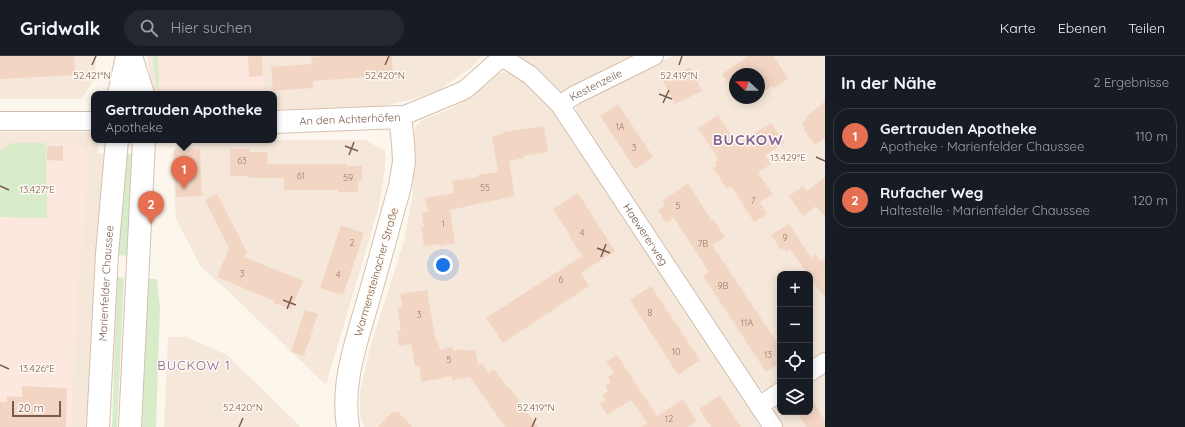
<!DOCTYPE html>
<html lang="de">
<meta charset="utf-8">
<style>
body{margin:0;font-family:Quicksand,sans-serif;background:#242831;color:#f1f3f6}
.controls{position:absolute;right:12px;bottom:12px;display:grid;overflow:hidden;border-radius:8px;box-shadow:0 2px 10px #0003}
.controls button{width:36px;height:36px;display:grid;place-items:center;padding:0;border:0;border-bottom:1px solid #363941;background:#171b24;color:#f1f3f6;font:20px sans-serif}
.compass{position:absolute;left:729px;top:12px;width:36px;height:36px;border-radius:50%;background:#171b24;box-shadow:0 2px 10px #0003;rotate:292deg}
.scale{position:absolute;left:12px;bottom:10px;width:49px;box-sizing:border-box;padding-left:4px;border:2px solid #7a5c4d;border-top:0;font-size:11px;line-height:14px;white-space:nowrap;color:#7a5c4d;-webkit-text-stroke:3px #fffaf3;paint-order:stroke}
.you{position:absolute;left:443px;top:209px;width:14px;height:14px;margin:-10px;border:3px solid #fff;border-radius:50%;background:#1a73e8;box-shadow:0 0 0 6px #1a73e833}
.badge{display:grid;place-items:center;width:26px;height:26px;border-radius:50%;background:#e76f51;color:#fff;font-size:13px;font-weight:700}
.pin{position:absolute;translate:-50% -33px;filter:drop-shadow(0 1px 2px #0008)}
.pin::after{content:'';position:absolute;top:21px;width:14px;height:12px;background:inherit;clip-path:polygon(0 0,100% 0,50% 100%)}
.popup{position:absolute;left:91px;top:35px;width:186px;height:52px;box-sizing:border-box;display:grid;place-content:center;border-radius:8px;background:#171b24;filter:drop-shadow(0 1px 3px #0005);font-size:13px;white-space:nowrap;color:#9ea1a6}
.popup b{font-size:15px;color:#f1f3f6}
.popup::after{content:'';position:absolute;left:50%;top:100%;margin-left:-8px;border:8px solid transparent;border-top-color:#171b24}
.list{margin:0;padding:0;list-style:none}
h2{display:flex;justify-content:space-between;align-items:center;height:52px;margin:0;padding:0 16px;font-size:17px}
h2 small{font-size:13px;font-weight:400;color:#9ea1a6}
.list li{display:grid;grid-template-columns:26px 1fr auto;gap:12px;align-items:center;box-sizing:border-box;height:56px;margin:0 8px 8px;padding:0 8px;border:1px solid #363941;border-radius:16px}
.list b{display:block;font-size:15px;white-space:nowrap}
.list p{margin:0;font-size:13px;white-space:nowrap;color:#9ea1a6}
.list em{font-size:13px;font-style:normal;color:#9ea1a6}
.icon{flex:none;width:22px;height:22px;fill:none;stroke:currentColor;stroke-width:2;stroke-linecap:round;stroke-linejoin:round}
.map{position:relative;flex:none;width:825px;height:371px;overflow:hidden}
header{display:flex;align-items:center;gap:24px;box-sizing:border-box;height:56px;padding:0 20px;background:#171b24;border-bottom:1px solid #363941}
header strong{font-size:19px}
nav{display:flex;gap:22px;margin-inline-start:auto;font-size:14px}
.search{width:280px;height:36px;background:#242831;display:flex;align-items:center;gap:10px;box-sizing:border-box;padding:0 14px;border-radius:22px;color:#9ea1a6;font-size:15px}
main{display:flex}
aside{flex:1;background:#171b24}
.map>svg:first-child{display:block}
.residential{fill:#f5e8da;fill-rule:evenodd}
.commercial{fill:#fde8e0}
.green{fill:#d8ecc9}
.building{fill:#f3d5c3}
.lines{fill:none;stroke-linecap:round;stroke-linejoin:round}
.street-casing{stroke:#d1beb0;stroke-width:20}
.secondary-casing{stroke:#d6c0b0;stroke-width:24}
.street{stroke:#fff;stroke-width:18}
.secondary{stroke:#fff;stroke-width:22}
.ticks{fill:none;stroke:#7a5c4d;stroke-width:1.5}
.labels{text-anchor:middle;dominant-baseline:central;stroke-width:3;stroke-linejoin:round;paint-order:stroke}
.number-label{font-size:9px;fill:#987a6a}
.street-label{font-size:11px;fill:#7a5c4d;stroke:#fffaf3}
.quarter-label{font-size:13px;letter-spacing:1px;fill:#846695;stroke:#fffaf3}
.district-label{font-size:15px;font-weight:bold;letter-spacing:1px;fill:#846695;stroke:#fffaf3}
.ticks-label{font-size:10px;text-anchor:middle;fill:#7a5c4d;stroke:#fffaf3;stroke-width:3;stroke-linejoin:round;paint-order:stroke}
</style>
<header>
<strong>Gridwalk</strong>
<div class="search"><svg class="icon" aria-label="search" viewBox="0 0 24 24"><circle cx="10" cy="10" r="6"/><path d="M15 15l6 6"/></svg>Hier suchen</div>
<nav><a>Karte</a><a>Ebenen</a><a>Teilen</a></nav>
</header>
<main>
<div class="map">
<svg width="825" height="371" viewBox="0 0 825 371">
<rect width="100%" height="100%" fill="#fdf6ec"/>
<!-- residential -->
<path class="residential" d="M0 0H96L95 23 81 43H0Z
M147 0H158L160 38H153Z
M262 0H482L472 11 439 34 406 45 372 52 274 53V38H264Z
M520 0H638L567 35 563 36 555 34 522 4Z
M673 0H825V297L810 307V218H780V327L766 335 756 331 752 326 576 55 577 48 583 44ZM735 18H759V42H735Z
M507 16 512 17 529 29 562 63 764 371H364L360 358V336L370 292 404 185 412 144 414 117V78L415 71 422 64 443 56 458 49 485 30 495 20 500 17Z
M0 76H92L94 77V84H99L98 97 105 98 96 198 88 371H0Z
M180 84H365L385 95V113L379 150 326 329 226 233 201 211 176 163 172 98Z
M168 281H186L227 299 301 371H164Z
M825 315V371H782L774 358 775 350 780 345V356H810V325Z"/>
<!-- commercial -->
<path class="commercial" d="M158 0H262L264 38H160Z
M46 87H78L90 99 78 226 71 371H0V161L47 162Z"/>
<!-- green -->
<path class="green" d="M153 0H158L159 32 156 28Z
M12 87H46L47 162 0 161V95Z
M127 98H132L127 200 118 199Z
M117 221 124 222 117 371H112Z
M148 223H157L160 251 156 371H142Z"/>
<!-- building -->
<path class="building" d="M0 0H74L76 19 0 23Z
M248 0H262L263 20 249 21Z
M326 0H392L393 19 313 25V32L273 35 271 11 312 8 311 1Z
M748 0H774L788 23 774 32 772 30 759 38V18H735V38L722 18Z
M690 11 702 35 675 48 663 25Z
M825 45V82L815 89 804 74V70L802 66 806 64V61Z
M618 48 653 101 635 113 600 60Z
M718 59 737 88 771 67 785 87 765 99 771 108 758 117 773 138 760 146 767 158 754 166 731 130 727 133 713 112 717 109 715 106 718 103 698 72Z
M544 70 548 96 523 100 524 102 509 105 515 140 450 154 455 187 440 190 439 188 424 190 421 171H424L422 157 428 156 425 142 454 137 452 125 478 121V119L498 116 492 80 503 78V76Z
M47 90H63V105L47 104Z
M200 93 202 140 176 141 174 94Z
M230 93H249V96H268L267 108H346V110H362V125H358V136H338V134H284V122H249V120H230Z
M825 121V161L816 150 803 160 789 140 803 130 807 135Z
M688 127 711 164 713 163 725 181 712 189 780 291V307L766 316 703 220 709 216 674 162 666 167 658 154 665 150 662 145Z
M578 137 615 195 581 217 589 230 503 287 486 262 582 200 569 180 570 179 553 153Z
M217 138 247 196 244 201 303 225 291 253 274 247 275 245 217 221 229 192 205 144Z
M789 168 811 202 815 198 820 205 825 202V242L810 221V218H808L790 193 786 196 784 192 781 194 771 179Z
M341 169 364 177 343 239 320 232Z
M651 230 700 304 678 319 630 244Z
M427 234 436 286 438 285 440 294 452 291 453 295 464 293V295L475 293 478 309 483 308 489 317 494 313 508 332 509 331 538 371H505L470 321 452 324V320L422 326 419 309 415 310 411 288 399 290 397 275H401L397 252 403 251 400 238Z
M305 254 318 258 304 300 291 296Z
M617 299 657 360 683 343 697 365 687 371H641L647 367 631 344 607 359 600 348 606 344 602 339 608 335 605 330 611 326 608 321 614 317 606 306Z
M22 330 67 332 66 371H0V346H7V340L22 341Z
M720 339 741 371H711L699 353Z
M810 340 825 365V371H806L797 356H810Z
M393 355 395 357 397 355 413 371H378Z"/>
<g class="lines">
<defs>
<g id="street">
<path id="s1" d="M502 1 530 19 560 49 773 371"/>
<path id="s2" d="M560 49 575 39 654 0"/>
<path d="M400 61 460 36 466 33 503 0"/>
<path d="M0 65H94"/>
<path d="M810 316 825 306"/>
<path d="M759 350 780 336"/>
</g>
<g id="secondary">
<path d="M131 0 143 38"/>
<path d="M119 38 127 0"/>
<path id="s3" d="M274 66 400 61 403 87 404 106 400 130C389 169 379 207 368 245 356 287 341 327 348 371"/>
<path id="s4" d="M98 371 107 198 117 84"/>
<path d="M130 371 144 84"/>
</g>
</defs>
<!-- street casing -->
<use href="#street" class="street-casing"/>
<!-- secondary casing -->
<use href="#secondary" class="secondary-casing"/>
<!-- street -->
<use href="#street" class="street"/>
<!-- secondary -->
<use href="#secondary" class="secondary"/>
</g>
<!-- ticks -->
<path class="ticks" d="M92 9 96 0M385 9 389 0M679 9 682 0M659 38 672 43M663 47 669 34M345 90 358 95M349 99 354 86M816 101 825 105M0 130 9 134M597 192 610 197M601 201 606 188M283 244 296 249M287 253 292 240M0 309 9 313M239 371 243 362M532 371 536 362"/>
<g class="labels">
<!-- number labels -->
<g class="number-label">
<text x="620" y="70">1A</text>
<text x="634" y="91">3</text>
<text x="242" y="104">63</text>
<text x="301" y="119">61</text>
<text x="348" y="121">59</text>
<text x="485" y="131">55</text>
<text x="753" y="144">7</text>
<text x="678" y="149">5</text>
<text x="443" y="167">1</text>
<text x="582" y="176">4</text>
<text x="785" y="181">9</text>
<text x="352" y="186">2</text>
<text x="703" y="187">7B</text>
<text x="242" y="217">3</text>
<text x="338" y="218">4</text>
<text x="561" y="223">6</text>
<text x="723" y="229">9B</text>
<text x="650" y="256">8</text>
<text x="419" y="258">3</text>
<text x="747" y="266">11A</text>
<text x="676" y="295">10</text>
<text x="768" y="298">13</text>
<text x="449" y="303">5</text>
<text x="669" y="362">12</text>
</g>
<!-- street labels -->
<g class="street-label">
<text stroke="none"><textPath href="#s2" startOffset="41">Kestenzeile</textPath></text>
<text stroke="none"><textPath href="#s3" startOffset="76">An den Achterhöfen</textPath></text>
<text stroke="none"><textPath href="#s1" startOffset="231">Haewererweg</textPath></text>
<text transform="translate(376 216) rotate(-74)">Warmensteinacher Straße</text>
<text stroke="none"><textPath href="#s4" startOffset="144">Marienfelder Chaussee</textPath></text>
</g>
<!-- quarter labels -->
<g class="quarter-label">
<text x="194" y="309">BUCKOW 1</text>
</g>
<!-- district labels -->
<g class="district-label">
<text x="748" y="83">BUCKOW</text>
</g>
</g>
<g class="ticks-label">
<text x="92" y="23">52.421°N</text>
<text x="385" y="23">52.420°N</text>
<text x="679" y="23">52.419°N</text>
<text x="788" y="105">13.429°E</text>
<text x="37" y="137">13.427°E</text>
<text x="37" y="316">13.426°E</text>
<text x="243" y="355">52.420°N</text>
<text x="536" y="355">52.419°N</text>
</g>
</svg>
<div class="controls">
<button>+</button>
<button>−</button>
<button><svg class="icon" aria-label="locate" viewBox="0 0 24 24"><circle cx="12" cy="12" r="6"/><path d="M12 2v4M12 18v4M2 12h4M18 12h4"/></svg></button>
<button><svg class="icon" aria-label="layers" viewBox="0 0 24 24"><path d="M12 4l9 5-9 5-9-5zM3 14l9 5 9-5"/></svg></button>
</div>
<svg class="compass" viewBox="-18 -18 36 36"><path d="M0-13l5 13h-10z" fill="#e53935"/><path d="M0 13l5-13h-10z" fill="#9ea1a6"/></svg>
<div class="scale">20 m</div>
<div class="you"></div>
<div class="pin badge" style="left:184px;top:133px">1</div>
<div class="popup"><b>Gertrauden Apotheke</b>Apotheke</div>
<div class="pin badge" style="left:151px;top:168px">2</div>
</div>
<aside>
<h2>In der Nähe<small>2 Ergebnisse</small></h2>
<ul class="list">
<li><span class="badge">1</span><div><b>Gertrauden Apotheke</b><p>Apotheke · Marienfelder Chaussee</p></div><em>110 m</em></li>
<li><span class="badge">2</span><div><b>Rufacher Weg</b><p>Haltestelle · Marienfelder Chaussee</p></div><em>120 m</em></li>
</ul>
</aside>
</main>
